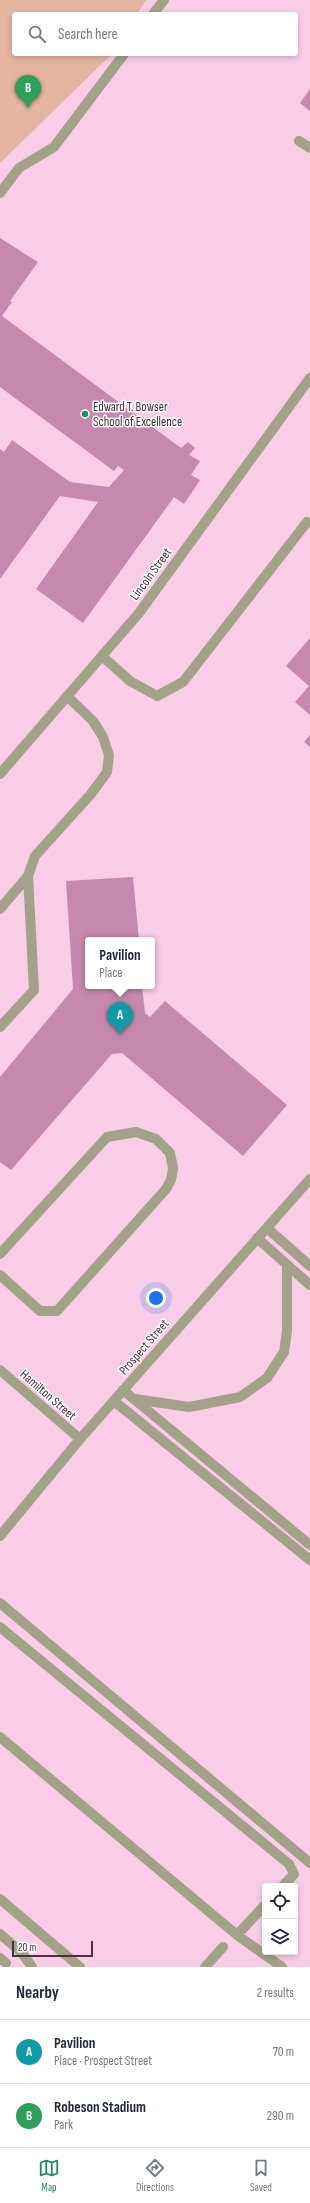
<!DOCTYPE html>
<meta charset="utf-8">
<style>
body{margin:0;font-family:"Sofia Sans Condensed",sans-serif;background:#f2f2f3;color:#1f2937}
.controls{position:absolute;right:12px;bottom:12px;display:grid;overflow:hidden;border-radius:4px;box-shadow:0 2px 6px #0003}
.controls button{width:36px;height:36px;display:grid;place-items:center;padding:0;border:0;border-bottom:1px solid #e0e1e3;background:#fff;color:#1f2937;font:20px sans-serif}
.scale{position:absolute;left:12px;bottom:10px;width:81px;box-sizing:border-box;padding-left:4px;border:2px solid #47323e;border-top:0;font-size:11px;line-height:14px;white-space:nowrap;color:#47323e;-webkit-text-stroke:3px #fcfdfc;paint-order:stroke}
.you{position:absolute;left:156px;top:1298px;width:14px;height:14px;margin:-10px;border:3px solid #fff;border-radius:50%;background:#1a73e8;box-shadow:0 0 0 6px #1a73e833}
.badge{display:grid;place-items:center;width:26px;height:26px;border-radius:50%;background:#268963;color:#fff;font-size:13px;font-weight:700}
.pin{position:absolute;translate:-50% -33px;filter:drop-shadow(0 1px 2px #0008)}
.pin::after{content:'';position:absolute;top:21px;width:14px;height:12px;background:inherit;clip-path:polygon(0 0,100% 0,50% 100%)}
.popup{position:absolute;left:85px;top:937px;width:70px;height:52px;box-sizing:border-box;display:grid;place-content:center;border-radius:4px;background:#fff;filter:drop-shadow(0 1px 3px #0005);font-size:13px;white-space:nowrap;color:#747a83}
.popup b{font-size:15px;color:#1f2937}
.popup::after{content:'';position:absolute;left:50%;top:100%;margin-left:-8px;border:8px solid transparent;border-top-color:#fff}
.list{margin:0;padding:0;list-style:none}
h2{display:flex;justify-content:space-between;align-items:center;height:52px;margin:0;padding:0 16px;font-size:17px}
h2 small{font-size:13px;font-weight:400;color:#747a83}
.list li{display:grid;grid-template-columns:26px 1fr auto;gap:12px;align-items:center;box-sizing:border-box;height:64px;padding:0 16px;border-top:1px solid #e0e1e3}
.list b{display:block;font-size:15px;white-space:nowrap}
.list p{margin:0;font-size:13px;white-space:nowrap;color:#747a83}
.list em{font-size:13px;font-style:normal;color:#747a83}
.icon{flex:none;width:22px;height:22px;fill:none;stroke:currentColor;stroke-width:2;stroke-linecap:round;stroke-linejoin:round}
.map{position:relative;flex:none;width:310px;height:1967px;overflow:hidden}
.search{position:absolute;background:#fff;box-shadow:0 2px 6px #0003;left:12px;right:12px;top:12px;height:44px;display:flex;align-items:center;gap:10px;box-sizing:border-box;padding:0 14px;border-radius:4px;color:#747a83;font-size:15px}
.sheet{height:180px;background:#fff}
nav{display:flex;justify-content:space-around;align-items:center;box-sizing:border-box;height:56px;border-top:1px solid #e0e1e3;background:#fff;font-size:11px;color:#747a83}
nav a{display:grid;justify-items:center;gap:2px}
nav .on{color:#268963}
.map>svg:first-child{display:block}
.green{fill:#e6b5a1}
.building{fill:#c689ad}
.lines{fill:none;stroke-linecap:round;stroke-linejoin:round}
.service{stroke:#a3a18a;stroke-width:10}
.minor{stroke:#a3a18a;stroke-width:10}
.tertiary{stroke:#a3a18a;stroke-width:10}
.poi-dot{fill:#268963;stroke:#fcfdfc;stroke-width:1.5}
.labels{text-anchor:middle;dominant-baseline:central;stroke-width:3;stroke-linejoin:round;paint-order:stroke}
.poi-label{font-size:13px;fill:#47323e;stroke:#fcfdfc;text-anchor:start}
.street-label{font-size:13px;fill:#47323e;stroke:#fcfdfc}
</style>
<div class="map">
<svg width="310" height="1967" viewBox="0 0 310 1967">
<rect width="100%" height="100%" fill="#f9cde6"/>
<!-- green -->
<path class="green" d="M0 0H146L137 14H14V54H112L0 163Z"/>
<!-- building -->
<path class="building" d="M310 89V111L300 103Z
M0 238 38 262 10 301 12 302 2 316 181 448 188 442 195 448 189 455 200 461 191 475 200 480 184 504 174 497 83 623 36 589 98 502 60 496 0 579V449L4 452 12 440 70 482 109 487 124 470 118 466 114 471 0 387Z
M310 638V715L295 702 309 686 286 666Z
M310 735V747L304 742Z
M133 877 139 940H88V986H142L145 1013 150 1017 165 1001 287 1105 243 1156 122 1053 112 1054 11 1170 0 1162V1077L73 989 66 881Z"/>
<g class="lines">
<!-- service -->
<path class="service" d="M153 14 164 0
M299 141 310 148
M0 193 19 168 54 147 124 54
M102 656 130 681 157 696 183 682 307 522
M28 876 35 856 91 794 107 772 109 755 103 737 93 721 67 696
M0 909 28 876 34 990 0 1027
M267 1228 310 1266
M257 1238 310 1285
M0 1254 107 1137 136 1132 156 1139 170 1153 173 1168 171 1180 166 1189 57 1311H40L0 1275
M123 1390 310 1545
M135 1399 189 1407 240 1397 267 1378 284 1352 287 1331V1265
M114 1401 310 1560
M0 1603 310 1863
M0 1627 289 1864 294 1874 283 1886
M0 1737 237 1935 282 1967
M0 1899 80 1967
M0 1934 22 1953 32 1967
M237 1935 265 1905
M0 1958 6 1963
M205 1967 223 1947"/>
<!-- minor -->
<path class="minor" d="M0 774 139 613 310 378
M0 1370 80 1439"/>
<!-- tertiary -->
<path class="tertiary" d="M0 1536 80 1439 310 1179"/>
</g>
<!-- markers -->
<circle class="poi-dot" cx="85" cy="414" r="4"/>
<g class="labels">
<!-- poi labels -->
<g class="poi-label">
<text x="93" y="407">Edward T. Bowser<tspan x="93" dy="15">School of Excellence</tspan></text>
</g>
<!-- street labels -->
<g class="street-label">
<text transform="translate(151 574) rotate(-54)">Lincoln Street</text>
<text transform="translate(144 1347) rotate(-49)">Prospect Street</text>
<text transform="translate(48 1395) rotate(41)">Hamilton Street</text>
</g>
</g>
</svg>
<div class="controls">
<button><svg class="icon" aria-label="locate" viewBox="0 0 24 24"><circle cx="12" cy="12" r="6"/><path d="M12 2v4M12 18v4M2 12h4M18 12h4"/></svg></button>
<button><svg class="icon" aria-label="layers" viewBox="0 0 24 24"><path d="M12 4l9 5-9 5-9-5zM3 14l9 5 9-5"/></svg></button>
</div>
<div class="scale">20 m</div>
<div class="you"></div>
<div class="pin badge" style="left:120px;top:1035px;background:#0f9aa8">A</div>
<div class="popup"><b>Pavilion</b>Place</div>
<div class="pin badge" style="left:28px;top:108px;background:#2e9e5b">B</div>
<div class="search"><svg class="icon" aria-label="search" viewBox="0 0 24 24"><circle cx="10" cy="10" r="6"/><path d="M15 15l6 6"/></svg>Search here</div>
</div>
<section class="sheet">
<h2>Nearby<small>2 results</small></h2>
<ul class="list">
<li><span class="badge" style="background:#0f9aa8">A</span><div><b>Pavilion</b><p>Place · Prospect Street</p></div><em>70 m</em></li>
<li><span class="badge" style="background:#2e9e5b">B</span><div><b>Robeson Stadium</b><p>Park</p></div><em>290 m</em></li>
</ul>
</section>
<nav>
<a class="on"><svg class="icon" aria-label="map" viewBox="0 0 24 24"><path d="M3 6l6-2 6 2 6-2v14l-6 2-6-2-6 2zM9 4v14M15 6v14"/></svg>Map</a>
<a><svg class="icon" aria-label="directions" viewBox="0 0 24 24"><path d="M12 3l9 9-9 9-9-9zM9 14v-3h6M13 9l2 2-2 2"/></svg>Directions</a>
<a><svg class="icon" aria-label="saved" viewBox="0 0 24 24"><path d="M7 4h10v16l-5-4-5 4z"/></svg>Saved</a>
</nav>
